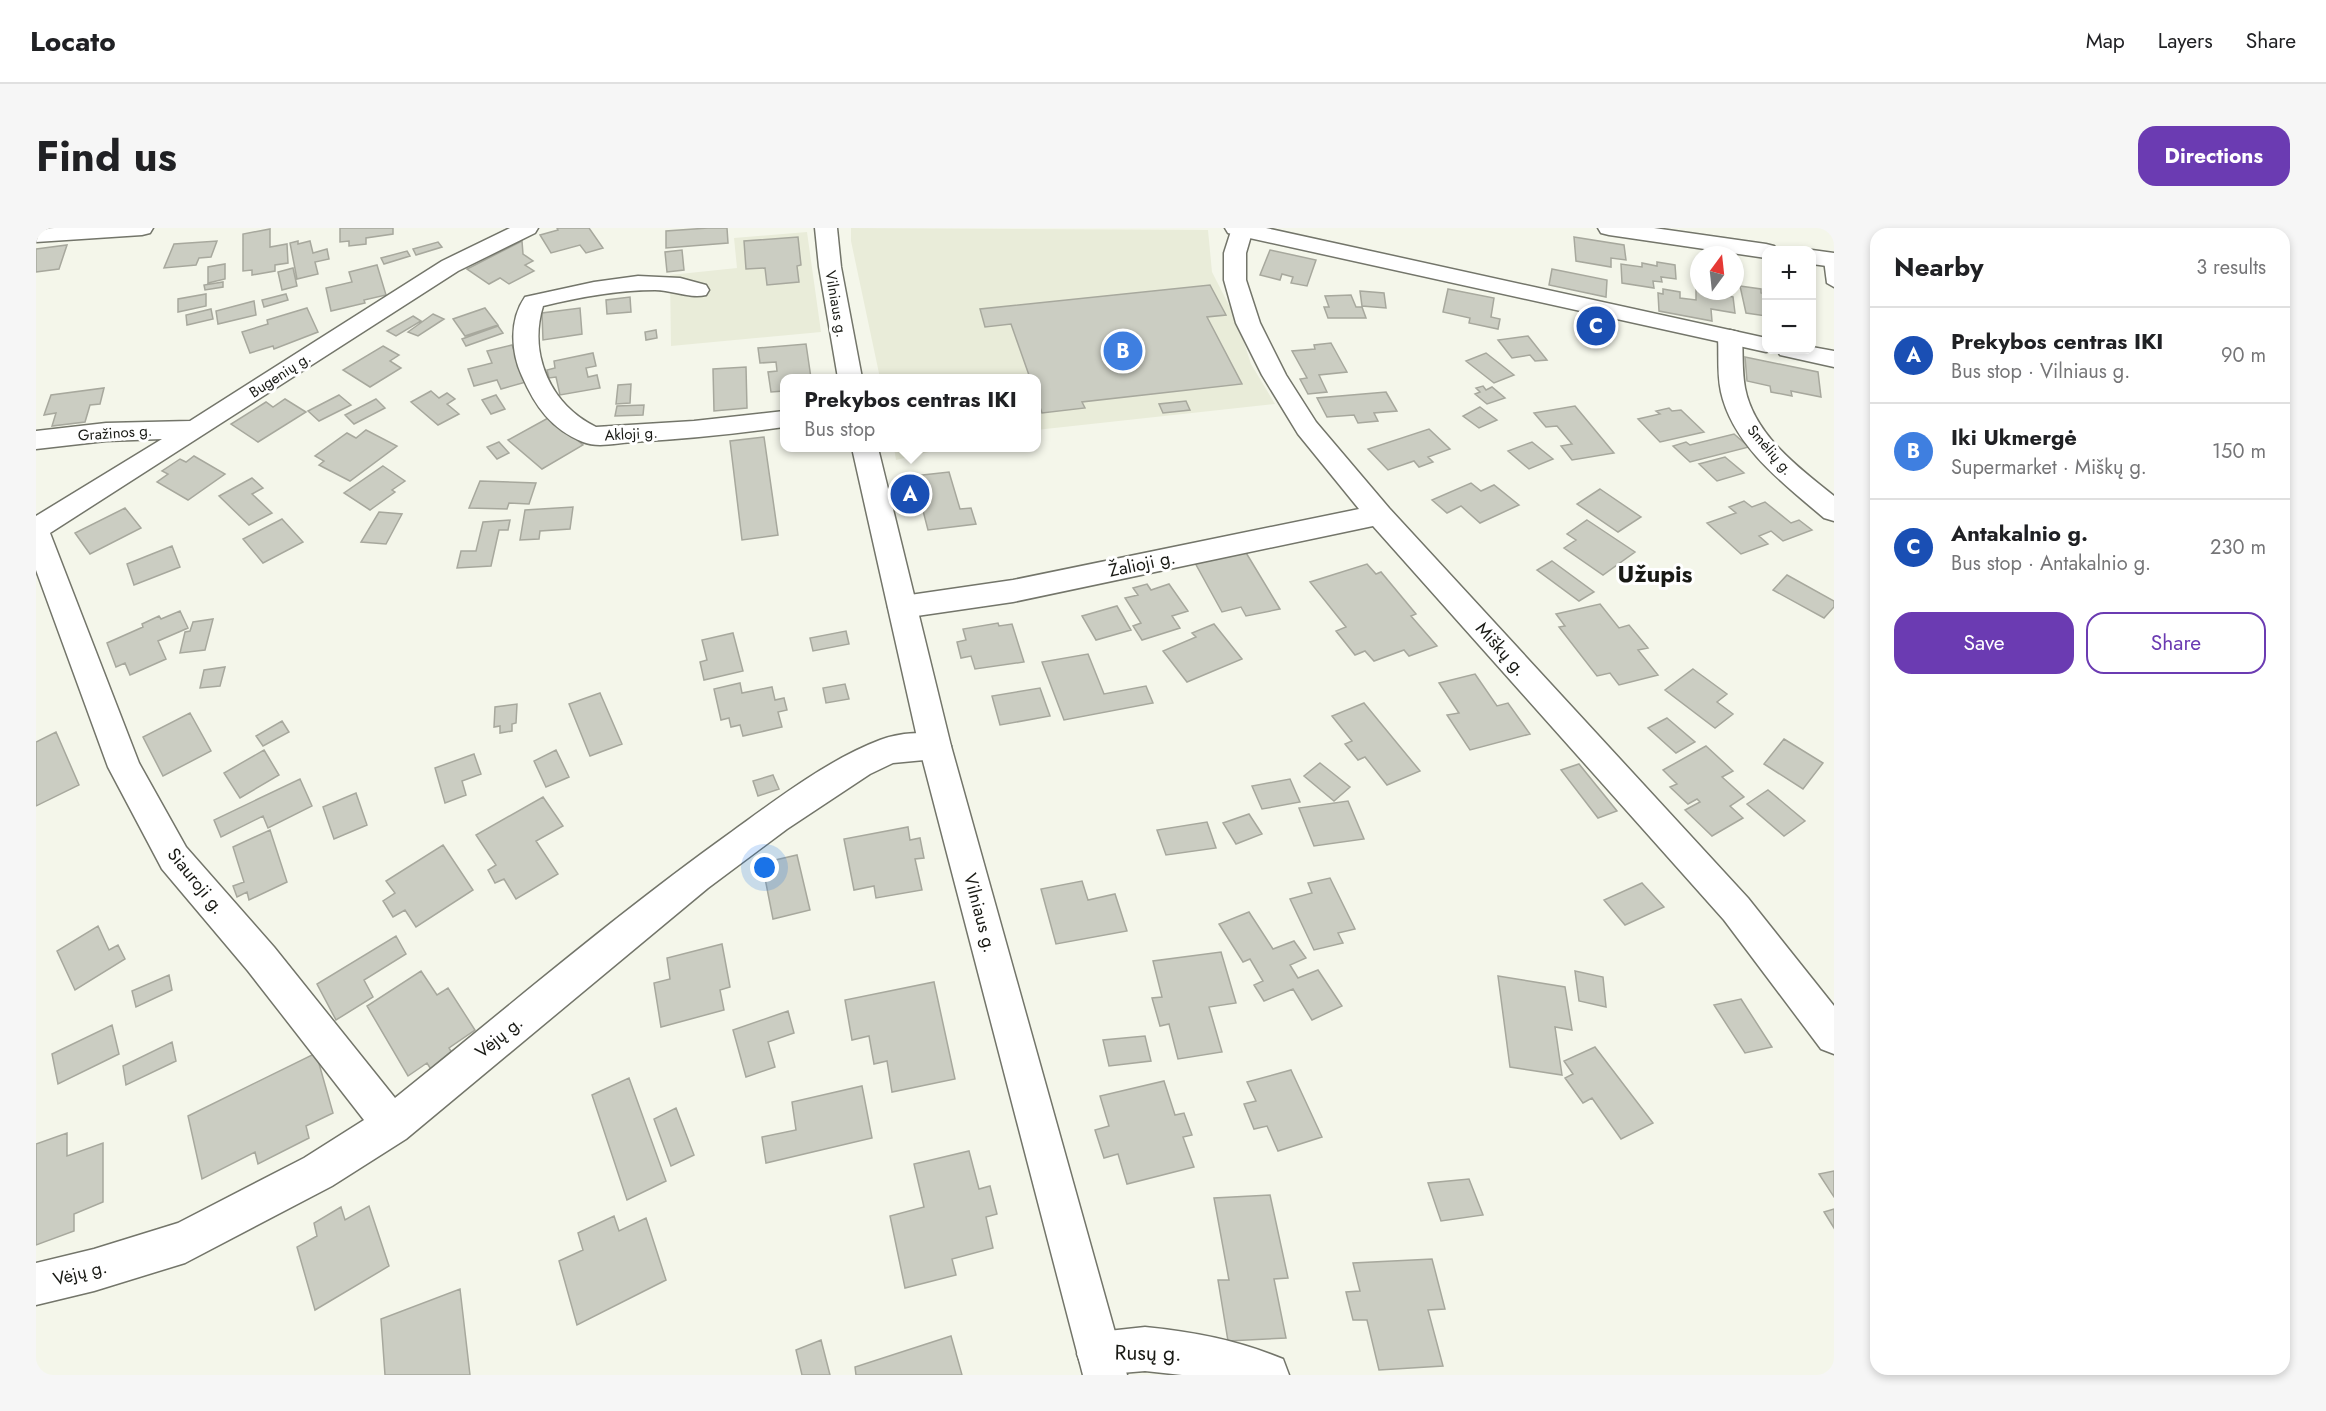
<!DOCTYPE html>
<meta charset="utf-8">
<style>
body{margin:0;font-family:Jost,sans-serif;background:#f6f6f6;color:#202124}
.controls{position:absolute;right:18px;top:18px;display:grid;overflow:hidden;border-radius:12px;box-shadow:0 3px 9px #0003}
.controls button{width:54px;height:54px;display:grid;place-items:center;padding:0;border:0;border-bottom:2px solid #e0e0e0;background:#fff;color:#202124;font:30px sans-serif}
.compass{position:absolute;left:1654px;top:18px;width:54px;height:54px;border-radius:50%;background:#fff;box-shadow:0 3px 9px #0003;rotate:15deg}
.you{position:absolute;left:729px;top:640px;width:21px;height:21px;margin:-15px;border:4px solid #fff;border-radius:50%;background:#1a73e8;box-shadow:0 0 0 9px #1a73e833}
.badge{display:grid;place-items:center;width:39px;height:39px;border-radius:50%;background:#6b3bb2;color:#fff;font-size:20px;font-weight:700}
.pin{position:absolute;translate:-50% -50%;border:3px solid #fff;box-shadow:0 2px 6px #0006}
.popup{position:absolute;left:744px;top:146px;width:261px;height:78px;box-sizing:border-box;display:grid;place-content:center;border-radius:12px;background:#fff;filter:drop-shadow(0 2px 4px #0005);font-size:20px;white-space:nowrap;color:#757577}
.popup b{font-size:22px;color:#202124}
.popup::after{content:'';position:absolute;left:50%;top:100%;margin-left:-12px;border:12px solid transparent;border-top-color:#fff}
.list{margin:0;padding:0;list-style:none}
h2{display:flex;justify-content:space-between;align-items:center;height:78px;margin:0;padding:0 24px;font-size:26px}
h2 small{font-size:20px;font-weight:400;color:#757577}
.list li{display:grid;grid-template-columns:39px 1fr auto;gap:18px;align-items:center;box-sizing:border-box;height:96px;padding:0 24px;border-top:2px solid #e0e0e0}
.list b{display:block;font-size:22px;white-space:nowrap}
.list p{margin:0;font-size:20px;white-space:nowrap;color:#757577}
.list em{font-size:20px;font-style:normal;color:#757577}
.actions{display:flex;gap:12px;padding:18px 24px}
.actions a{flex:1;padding:14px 0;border:2px solid #6b3bb2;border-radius:18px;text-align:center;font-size:21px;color:#6b3bb2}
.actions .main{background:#6b3bb2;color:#fff}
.map{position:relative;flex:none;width:1798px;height:1147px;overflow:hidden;border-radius:18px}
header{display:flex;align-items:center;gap:36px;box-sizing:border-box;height:84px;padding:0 30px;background:#fff;border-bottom:2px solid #e0e0e0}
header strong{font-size:28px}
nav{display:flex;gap:33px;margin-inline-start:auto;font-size:21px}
.intro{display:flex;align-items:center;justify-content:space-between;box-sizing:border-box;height:144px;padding:0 36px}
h1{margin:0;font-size:42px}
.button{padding:15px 27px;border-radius:18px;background:#6b3bb2;color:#fff;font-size:21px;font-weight:700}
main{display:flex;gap:36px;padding:0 36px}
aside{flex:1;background:#fff;border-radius:18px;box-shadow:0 3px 9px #0003}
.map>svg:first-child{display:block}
.built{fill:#e9ecd9}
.building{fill:#cbcdc2;stroke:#a7a89d;stroke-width:1.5}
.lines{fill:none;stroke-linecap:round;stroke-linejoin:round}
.lane-casing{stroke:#73756a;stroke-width:3}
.street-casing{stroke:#73756a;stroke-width:3}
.primary-casing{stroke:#73756a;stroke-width:3}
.lane{fill:#fff;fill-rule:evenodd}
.street{fill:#fff;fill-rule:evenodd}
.primary{fill:#fff;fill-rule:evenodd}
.labels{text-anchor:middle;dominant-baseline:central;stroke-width:6;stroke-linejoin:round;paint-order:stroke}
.far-street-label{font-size:15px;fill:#191a15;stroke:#fff}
.street-label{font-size:18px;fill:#191a15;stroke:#fff}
.near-street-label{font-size:21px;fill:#191a15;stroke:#fff}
.district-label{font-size:24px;font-weight:bold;fill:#191a15;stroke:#fff}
</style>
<header>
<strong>Locato</strong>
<nav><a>Map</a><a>Layers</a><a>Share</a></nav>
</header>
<div class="intro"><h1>Find us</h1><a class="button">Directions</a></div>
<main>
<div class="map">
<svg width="1798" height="1147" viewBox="0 0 1798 1147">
<rect width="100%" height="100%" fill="#f4f6ea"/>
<!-- built -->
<path class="built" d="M815 0 1172 2 1176 44 1201 93 1215 136 1239 176 1000 202V150H844L815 13Z
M771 4 785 104 635 118 634 47 701 40 698 10Z
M858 220H909L860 232Z"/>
<!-- building -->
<path class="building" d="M304 0H357V6L330 10V16L313 18V13L304 14Z
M521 0H553L567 20 550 25 544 17 515 25 504 7 522 2Z
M672 0H691L692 15 630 20V3Z
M234 1V19L251 16 252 35 239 37V43L216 47V42L207 43V6Z
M762 9 765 37 761 38 763 54 731 57 729 40 710 41 708 13Z
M1538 9 1588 17 1590 32 1575 30V39L1540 33Z
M181 13 175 29 163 30 160 37 128 40 138 16Z
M262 13V16L274 13 277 25 291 21 293 31 279 34 282 46 261 51 254 15Z
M486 13 487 26 497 33 489 37 498 43 473 56 464 50 453 56 431 41Z
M402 14 406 19 380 27 377 21Z
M31 17 23 41 0 44V21Z
M646 22 648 42 631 44 629 24Z
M1234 22 1280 32 1271 58 1255 55 1257 49 1246 46 1244 52 1224 47Z
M371 23 374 28 348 36 345 30Z
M1621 34 1639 37 1640 51 1625 49 1626 54 1617 53 1618 60 1586 55 1585 36 1606 39V35L1621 38Z
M189 36V51L172 55V39Z
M341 37 350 67 328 72 329 75 295 83 290 60 316 54 313 44Z
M257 40 261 58 246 62 242 44Z
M1516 41 1571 52 1570 69 1513 57Z
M187 54V59L169 62 168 57Z
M1174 57 1190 87 1171 89 1206 156 1046 174 1049 180 1006 185 1000 168V150H994L975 96 949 99 944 81Z
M1704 58 1725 61V65L1730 66V88L1710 85Z
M1412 61 1458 70 1455 89 1464 91 1462 101 1433 95 1434 90 1407 84Z
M1627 61 1644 64V70L1660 72V62L1697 69 1699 85 1675 81 1676 93 1623 83 1622 65 1627 66Z
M1324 63 1348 65 1350 80 1326 78Z
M170 66V78L142 84V71Z
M250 66 252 72 228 79 226 72Z
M1315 67 1320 79H1326L1330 90H1292L1288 79H1293L1289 68Z
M594 69 595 84 571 86 570 72Z
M218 73 220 87 182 96 180 83Z
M271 80 282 104 238 121 237 118 214 125 206 104 232 96 231 92Z
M449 80 462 97 429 108 417 91Z
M544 80 546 106 507 112 506 85Z
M175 81 177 91 151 97 150 87Z
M397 86 408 91 382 108 372 104Z
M377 88 385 93 360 108 351 103Z
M462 98 467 105 430 118 426 111Z
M620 102 621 110 610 112 609 104Z
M1492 108 1511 132 1499 133 1494 127 1476 130 1462 112Z
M1295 115 1311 144 1283 147 1291 164 1272 166 1264 151 1271 150 1256 123 1279 121 1278 117Z
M770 116 775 150H748V163L735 164 732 144 741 143 740 134 724 135 722 120Z
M476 117 490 154 465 161 461 152 438 158 432 141 456 135 451 123Z
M347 118 363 127 354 133 365 140 334 159 307 142Z
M557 125 560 138 550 140 552 149 561 147 564 160 524 167 520 149 513 150 511 142 519 140 518 133Z
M1450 125 1478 147 1458 155 1430 133Z
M1709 129 1782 144 1785 169 1755 163 1756 168 1735 164 1734 158 1711 153Z
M710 139 711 180 678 183 677 141Z
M595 156 594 175 580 176 582 157Z
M1447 158 1450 162 1456 159 1469 170 1451 176 1439 166 1444 164 1440 160Z
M68 160 64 176 54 177 49 194 16 198 20 185 8 187 15 167Z
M395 163 403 170 411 165 419 171 411 176 423 186 402 197 375 174Z
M1350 164 1361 183 1338 185 1342 193 1322 195 1318 187 1291 189 1281 170Z
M303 167 315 177 283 193 272 183Z
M460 167 469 181 455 186 446 172Z
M249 171 270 184 222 214 195 196 230 174 237 179Z
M340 171 349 180 318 196 309 187Z
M1150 173 1154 182 1127 185 1123 176Z
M608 177 607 187 579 188 581 178Z
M1539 178 1578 225 1536 232 1525 218 1536 216 1521 198 1510 199 1498 185Z
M1444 179 1461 192 1443 200 1427 188Z
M1633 180 1636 183 1645 182 1668 204 1624 214 1602 191 1624 186 1620 183Z
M514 189 547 217 506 241 472 212Z
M1393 201 1414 221 1392 229 1397 234 1383 239 1378 233 1352 242 1332 221Z
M330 202 361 218 314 253 283 237 288 233 279 228 311 205 320 210Z
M1698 206 1713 219 1654 234 1637 218 1650 214 1654 217Z
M728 209 742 307 706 312 694 213Z
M463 214 473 225 461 231 451 219Z
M1496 214 1517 231 1493 241 1472 223Z
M158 228 189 246 152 272 121 254 132 246 126 243 144 231 150 234Z
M1689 229 1708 245 1681 253 1663 236Z
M347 238 369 253 356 262 359 264 334 282 308 265Z
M913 244 924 281 935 280 940 296 892 302 878 248Z
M216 250 227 260 216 266 236 285 213 297 183 268Z
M444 253 500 255 493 276 473 275 471 281 433 280Z
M1435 255 1445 263 1458 257 1483 277 1444 295 1425 278 1411 285 1396 272Z
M1564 261 1605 289 1582 304 1541 276Z
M1708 273 1716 279 1729 274 1755 295 1763 292 1776 302 1747 313 1735 303 1723 308 1732 316 1705 326 1671 295 1700 285 1693 279Z
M537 279 534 301 504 303 503 311 484 312 489 282Z
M89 280 105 300 54 326 39 305Z
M343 284 366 286 350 316 325 314Z
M246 291 267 314 227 335 207 311Z
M474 292 472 302H463L455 338 421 340 425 323H440L447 294Z
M1551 292 1599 324 1567 347 1528 320 1540 312 1531 306Z
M136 318 144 339 98 357 91 336Z
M1209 323 1244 381 1210 388 1205 379 1186 384 1158 333Z
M1516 333 1558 364 1543 373 1501 342Z
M1331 336 1340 346 1345 344 1380 386 1375 388 1401 418 1373 428 1368 422 1338 433 1329 423 1319 427 1300 403 1310 399 1274 354Z
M1751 347 1798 373V379L1788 390 1737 362Z
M1111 356 1115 362 1133 356 1152 383 1136 388 1144 400 1106 412 1097 398 1105 395 1089 370 1102 367 1097 360Z
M1564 376 1583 400 1593 397 1612 420 1602 422 1622 447 1583 457 1574 445 1561 448 1523 399 1529 398 1520 386Z
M1081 378 1095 402 1060 412 1046 388Z
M144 383 152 400 122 413 130 431 94 447 89 435 80 439 71 415 107 399 106 396 123 388 125 391Z
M177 391 169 422 144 425 149 404 154 403 157 394Z
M962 395 963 398 976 396 988 434 939 441 935 428 925 430 921 414 930 412 927 401Z
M1178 396 1206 431 1151 454 1127 423 1160 409 1156 405Z
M810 403 813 416 777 423 774 410Z
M697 405 707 443 668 452 664 434 671 432 666 412Z
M1052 426 1068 466 1110 458 1117 475 1028 492 1006 434Z
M189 439 184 458 164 460 168 442Z
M1657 441 1691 466 1681 474 1697 486 1679 500 1629 462Z
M1439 446 1461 478 1472 475 1494 506 1434 522 1411 487 1423 485 1403 455Z
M704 455 706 465 736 459 739 472 748 470 751 482 742 484 746 499 707 508 704 497 695 499 693 490 685 492 678 461Z
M809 456 813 471 790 475 787 460Z
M1004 460 1014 488 964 497 956 468Z
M564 465 586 516 554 528 533 476Z
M1328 475 1384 543 1351 557 1329 529 1322 532 1309 516 1316 513 1296 488Z
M481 476 480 495 476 496V503L464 505V498L458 499 459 479Z
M154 485 175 523 127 548 107 509Z
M1631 490 1659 514 1640 525 1612 500Z
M246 493 253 504 227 518 220 508Z
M20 504 43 557 0 578V514Z
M1748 511 1787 535 1767 561 1728 536Z
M1670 518 1697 543 1686 549 1708 569 1694 578 1707 590 1676 608 1649 582 1664 574 1661 571 1652 576 1634 559 1641 556 1627 542Z
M228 522 243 547 204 570 188 545Z
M520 522 533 549 510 559 498 533Z
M438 526 445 546 426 553 430 567 409 575 399 540Z
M1284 535 1314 559 1298 573 1268 548Z
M1543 536 1581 583 1562 590 1525 542Z
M737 547 743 561 722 568 717 553Z
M264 551 276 578 232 600 227 588 185 609 178 592Z
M1254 551 1264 574 1226 581 1216 558Z
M1732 562 1769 593 1748 608 1711 576Z
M320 565 331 597 298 611 287 579Z
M507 569 527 598 500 613 522 646 480 671 468 651 459 655 452 642 460 637 440 607Z
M1312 573 1328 611 1278 618 1263 580Z
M1213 586 1226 606 1200 616 1187 595Z
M1171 594 1180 620 1130 627 1121 602Z
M872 599 874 612 884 610 888 630 879 631 886 662 840 670 838 658 818 662 808 611Z
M234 602 251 654 213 672 211 664 201 669 197 658 208 654 197 619Z
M407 617 437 662 380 699 369 682 357 689 347 673 359 665 350 653Z
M761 627 774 682 737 691 726 635Z
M1294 650 1319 701 1302 705 1307 715 1278 722 1254 671 1276 665 1272 655Z
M1046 653 1052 672 1079 666 1091 703 1020 716 1005 661Z
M1606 655 1628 679 1589 697 1568 672Z
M1213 684 1237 721 1258 713 1270 730 1254 737 1262 750 1282 742 1306 778 1276 792 1257 761 1228 773 1218 757 1227 753 1214 731 1207 734 1183 696Z
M62 698 73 722 82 717 89 731 39 762 21 723Z
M360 708 370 726 328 752 337 769 300 792 281 756Z
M686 716 694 759 684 762 688 782 625 799 618 755 634 751 631 730Z
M1185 724 1200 775 1173 779 1186 824 1142 831 1133 796 1124 798 1116 770 1126 769 1117 733Z
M385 743 401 767 412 760 439 802 413 820 418 828 396 843 391 835 372 848 331 778Z
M1539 743 1567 749 1570 779 1543 773Z
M133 747 136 762 100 779 96 763Z
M1462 748 1529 759 1536 802 1519 799 1526 847 1474 839Z
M898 754 919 851 856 864 851 833 838 836 833 808 816 812 809 772Z
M1705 771 1736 819 1709 825 1678 777Z
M752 783 758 805 732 814 739 839 710 849 697 802Z
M76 797 83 826 22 856 16 826Z
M1109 808 1115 833 1073 838 1067 812Z
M136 814 140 833 90 857 87 838Z
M1559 819 1617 895 1585 911 1556 870 1547 875 1529 850 1537 846 1528 833Z
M280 825 297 885 270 898 273 910 222 936 219 924 166 951 152 888Z
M1255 842 1286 909 1242 923 1231 898 1218 901 1208 876 1220 873 1211 854Z
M593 850 630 953 591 972 556 867Z
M1128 853 1139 887 1148 885 1156 907 1147 909 1158 939 1091 956 1082 926 1068 930 1059 902 1073 898 1064 868Z
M826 858 836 910 730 935 726 909 760 902 756 874Z
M640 880 658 927 635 938 618 891Z
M31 905V928L67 915V974L38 986V1003L0 1017V916Z
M933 923 943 961 954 958 961 986 950 989 957 1020 916 1031 920 1047 869 1060 854 988 888 979 878 936Z
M1798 943V969L1783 946Z
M1433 951 1447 987 1405 993 1392 955Z
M1234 967 1252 1050 1238 1051 1250 1110 1192 1113 1182 1052H1193L1178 970Z
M333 978 353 1038 279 1082 261 1019 281 1008 278 995 305 979 309 992Z
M1798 981V1000L1788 984Z
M578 988 583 1003 610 990 630 1052 541 1097 523 1033 547 1022 542 1005Z
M1396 1031 1409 1081 1392 1082 1407 1138 1343 1142 1331 1092H1317L1310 1064 1324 1063 1317 1035Z
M424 1061 434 1147H349L345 1091Z
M915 1108 926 1147H820L819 1139Z
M785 1112 794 1147H766L760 1122Z"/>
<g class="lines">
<defs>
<path id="lane" d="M1795 28H1798V59L1791 55 1788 32Z"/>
<path id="street" d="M0 0H117L114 5 106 7 0 14Z
M474 0H502L499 5 422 43 14 305 103 535 150 619 238 719 359 870C470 781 578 688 694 605 738 573 793 531 844 512 862 505 892 502 910 509L915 518 910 527 899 531 857 535 834 546 751 601 672 660 370 911 296 958 149 1035 58 1063 0 1077V1035L58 1021 142 995 268 930 328 892 212 743 126 641 72 539 0 342V288L126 211 70 213 0 221V203L70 195 154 193 406 33Z
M1196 0 1217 1 1210 25V52L1224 95 1250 147 1280 194 1353 280 1712 670 1798 778V826L1785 821 1688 692 1337 298 977 374 867 390 857 387 852 379 857 371 867 368 977 352 1323 281 1262 206 1226 147 1200 95 1188 52V25Z
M1562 0H1618L1730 16 1738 18 1741 22H1730V30L1573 7 1565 5Z
M1775 22H1776L1798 25V39L1776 36Z
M602 48 644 50 670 57 673 62 670 67C654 71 636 62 619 62 581 62 544 69 507 78 492 127 515 177 560 199L658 193 748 183V199C698 206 648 211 597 214 581 215 561 220 547 214 515 201 499 178 486 148 475 124 473 92 489 69L558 54Z
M1694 102 1702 104 1706 109C1707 126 1706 143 1709 160 1718 207 1763 240 1798 268V293L1788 290C1748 256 1697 218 1685 164 1681 146 1683 127 1682 109L1686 104Z
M1109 1099C1158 1104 1201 1112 1247 1131L1253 1147H1146L1109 1143 1061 1147 1047 1142 1041 1126 1047 1110 1063 1104Z"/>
<path id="primary" d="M779 0H801L805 39 826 150H802L783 39Z
M1189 0H1230L1730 110V122H1739L1730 124 1200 7 1192 5Z
M1776 119 1798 123V139L1744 127 1741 122H1776Z
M816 220H842L915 518 1091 1147H1047L883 518Z"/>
</defs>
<!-- lane casing -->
<use href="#lane" class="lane-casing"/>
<!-- street casing -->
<use href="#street" class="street-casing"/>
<!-- primary casing -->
<use href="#primary" class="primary-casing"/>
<!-- lane -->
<use href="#lane" class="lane"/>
<!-- street -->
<use href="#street" class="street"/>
<!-- primary -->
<use href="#primary" class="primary"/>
</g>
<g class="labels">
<!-- far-street labels -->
<g class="far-street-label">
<text transform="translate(800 76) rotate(80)">Vilniaus g.</text>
<text transform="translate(244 147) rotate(-33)">Bugenių g.</text>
<text transform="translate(79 205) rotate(-4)">Gražinos g.</text>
<text transform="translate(595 206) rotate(-3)">Akloji g.</text>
<text transform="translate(1734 222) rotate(49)">Smėlių g.</text>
</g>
<!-- street labels -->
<g class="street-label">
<text transform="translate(1106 336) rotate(-12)">Žalioji g.</text>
<text transform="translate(1465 421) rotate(48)">Miškų g.</text>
<text transform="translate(160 653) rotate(51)">Siauroji g.</text>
<text transform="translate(944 685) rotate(75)">Vilniaus g.</text>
<text transform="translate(463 809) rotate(-39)">Vėjų g.</text>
<text transform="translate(44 1045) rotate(-14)">Vėjų g.</text>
</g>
<!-- near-street labels -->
<g class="near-street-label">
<text transform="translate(1112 1125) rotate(1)">Rusų g.</text>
</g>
<!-- district labels -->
<g class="district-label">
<text x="1619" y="345">Užupis</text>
</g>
</g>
</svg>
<div class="controls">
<button>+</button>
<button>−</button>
</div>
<svg class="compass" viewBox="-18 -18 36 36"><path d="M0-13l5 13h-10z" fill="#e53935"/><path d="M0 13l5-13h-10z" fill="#757577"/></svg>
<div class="you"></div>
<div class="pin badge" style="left:874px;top:266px;background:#1a4fb4">A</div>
<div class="popup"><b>Prekybos centras IKI</b>Bus stop</div>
<div class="pin badge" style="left:1087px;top:123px;background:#3f7fe0">B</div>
<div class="pin badge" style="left:1560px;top:98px;background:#1a4fb4">C</div>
</div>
<aside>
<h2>Nearby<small>3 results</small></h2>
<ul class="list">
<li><span class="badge" style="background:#1a4fb4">A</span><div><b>Prekybos centras IKI</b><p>Bus stop · Vilniaus g.</p></div><em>90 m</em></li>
<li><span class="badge" style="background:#3f7fe0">B</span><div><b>Iki Ukmergė</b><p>Supermarket · Miškų g.</p></div><em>150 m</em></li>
<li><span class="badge" style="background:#1a4fb4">C</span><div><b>Antakalnio g.</b><p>Bus stop · Antakalnio g.</p></div><em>230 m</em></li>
</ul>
<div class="actions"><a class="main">Save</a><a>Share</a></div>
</aside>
</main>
